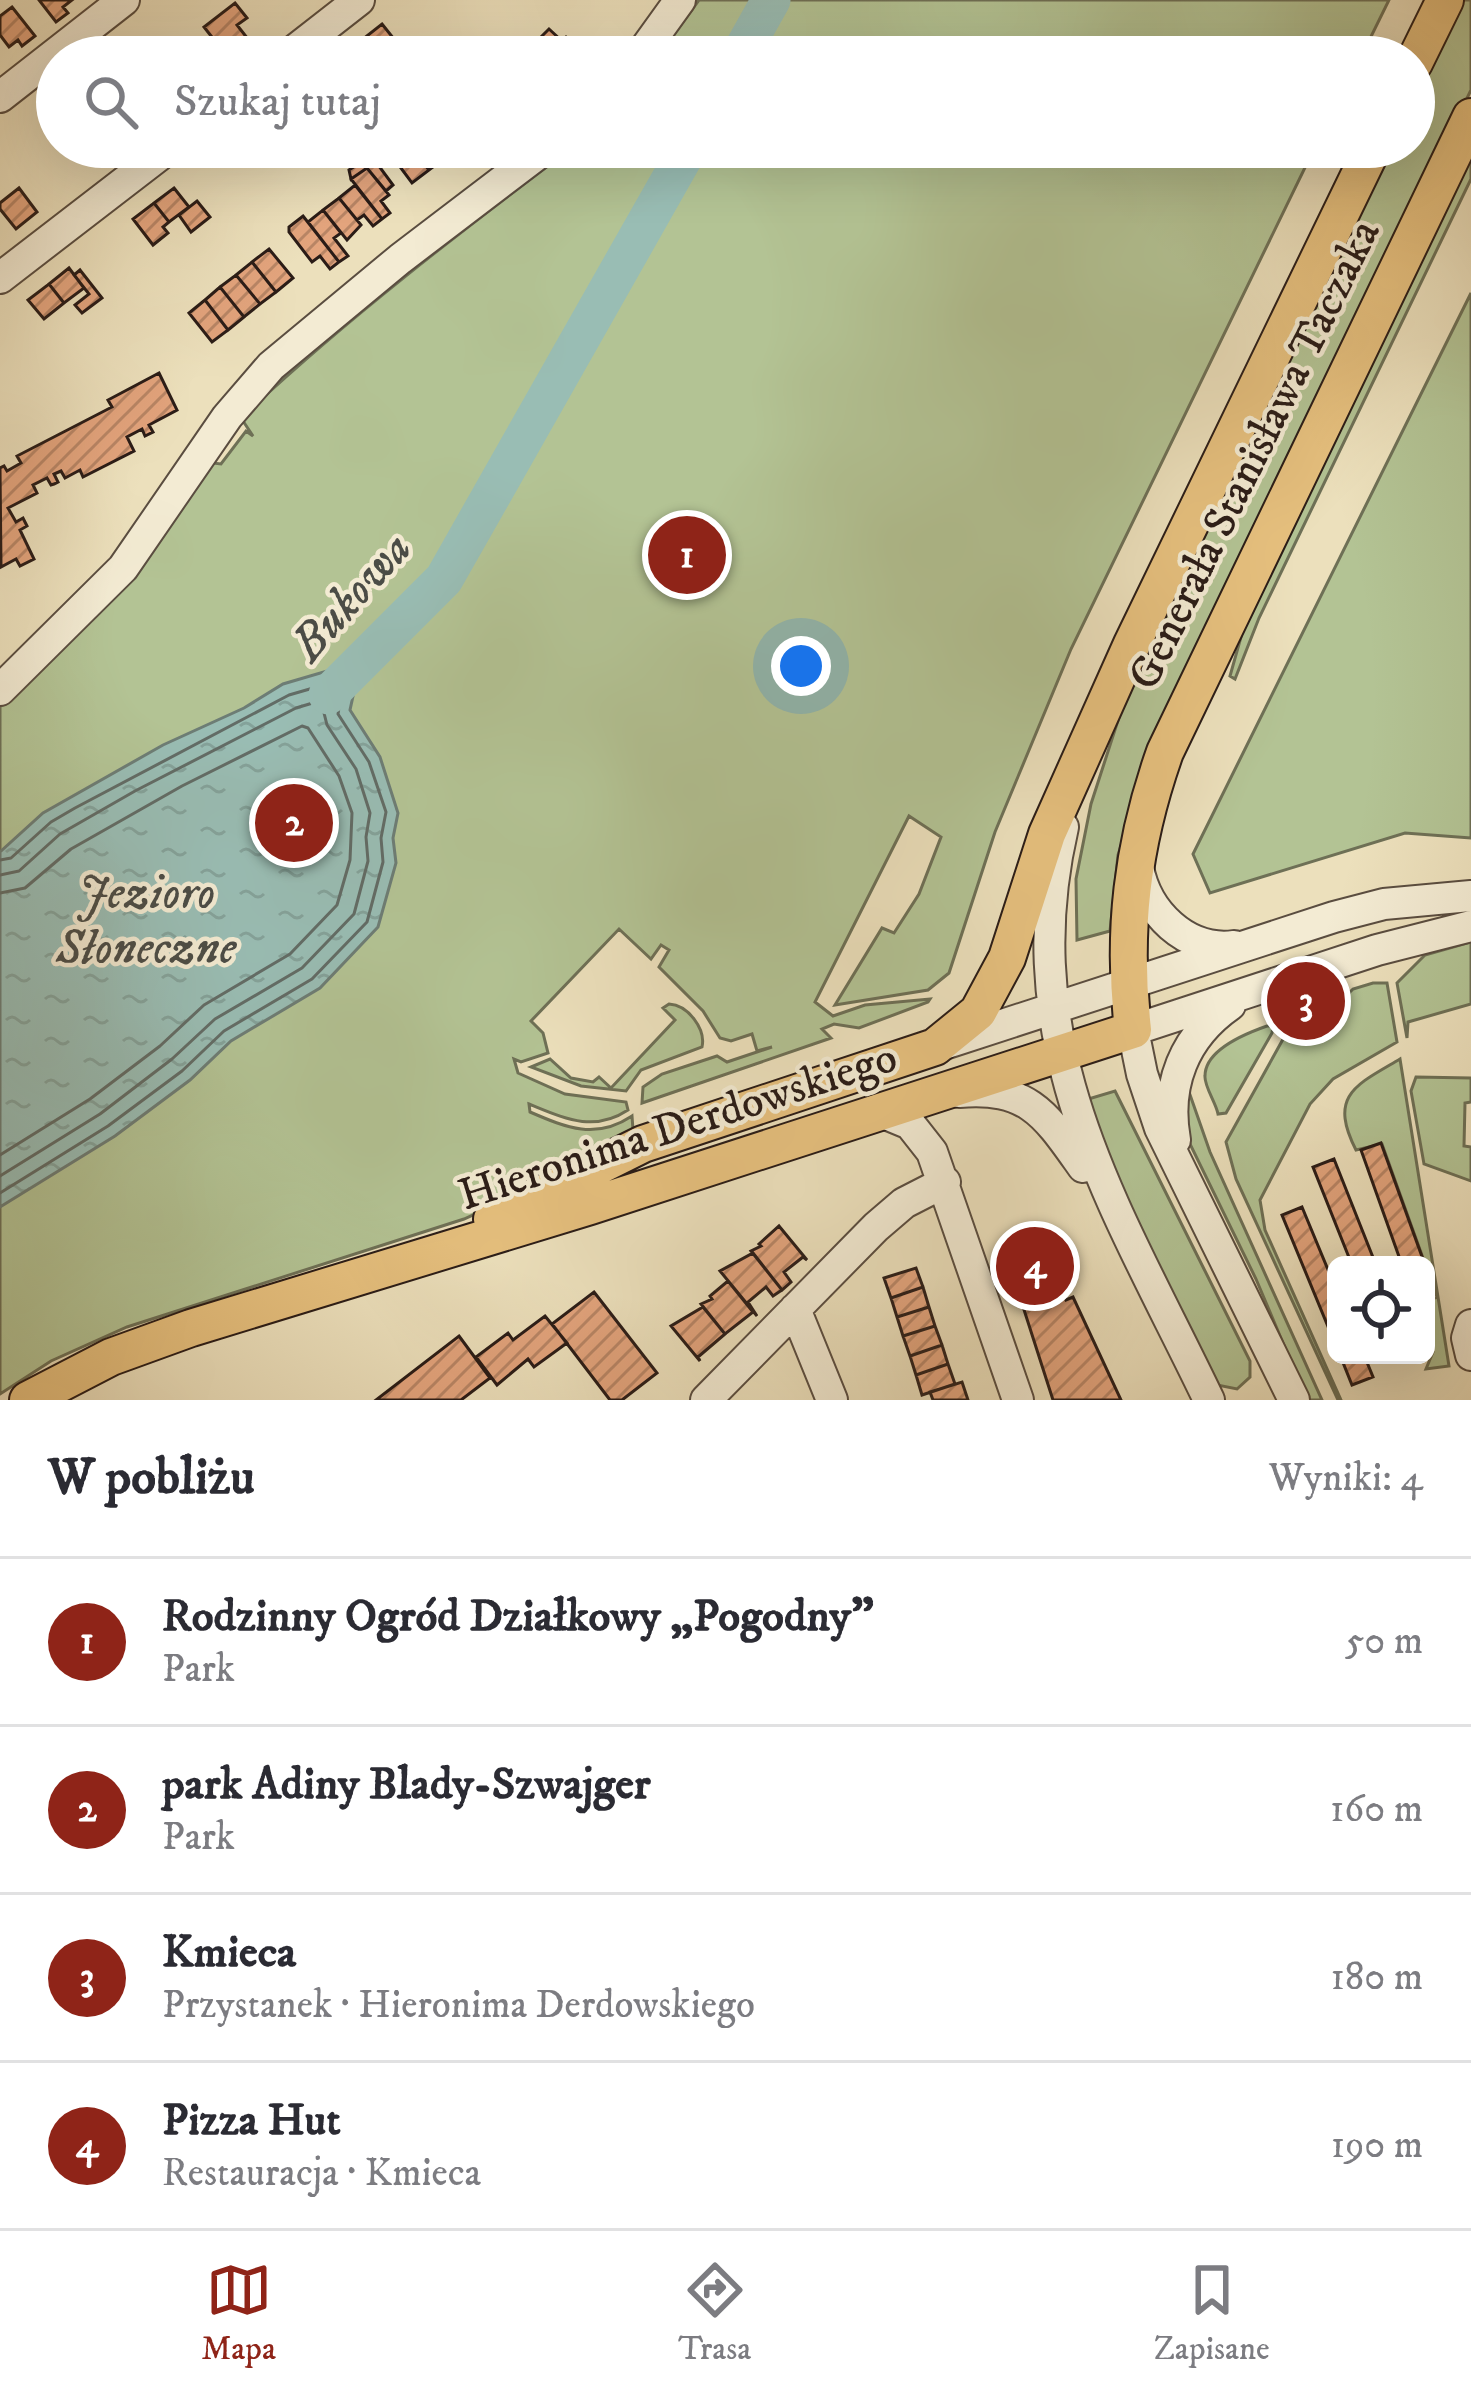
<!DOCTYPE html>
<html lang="pl">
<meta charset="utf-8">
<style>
body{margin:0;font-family:"IM FELL DW Pica",serif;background:#f2f2f3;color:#2b2b33}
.controls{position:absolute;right:36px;bottom:36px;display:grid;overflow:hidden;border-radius:18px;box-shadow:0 12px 48px #0002}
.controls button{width:108px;height:108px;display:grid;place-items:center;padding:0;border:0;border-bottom:3px solid #e1e1e2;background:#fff;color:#2b2b33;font:60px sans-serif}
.you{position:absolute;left:801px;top:666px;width:42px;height:42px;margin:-30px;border:9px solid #fff;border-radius:50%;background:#1a73e8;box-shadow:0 0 0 18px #1a73e833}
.badge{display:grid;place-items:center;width:78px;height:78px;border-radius:50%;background:#8f2418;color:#fff;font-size:39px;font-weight:700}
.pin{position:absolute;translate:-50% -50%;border:6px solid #fff;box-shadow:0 3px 12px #0006}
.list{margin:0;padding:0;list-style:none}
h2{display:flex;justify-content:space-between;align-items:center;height:156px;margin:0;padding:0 48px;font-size:51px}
h2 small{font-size:39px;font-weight:400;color:#7c7c81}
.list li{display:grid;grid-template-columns:78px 1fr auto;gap:36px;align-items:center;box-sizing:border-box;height:168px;padding:0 48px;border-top:3px solid #e1e1e2}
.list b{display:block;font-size:45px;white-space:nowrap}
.list p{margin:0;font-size:39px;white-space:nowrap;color:#7c7c81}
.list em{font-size:39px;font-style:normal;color:#7c7c81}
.icon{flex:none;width:66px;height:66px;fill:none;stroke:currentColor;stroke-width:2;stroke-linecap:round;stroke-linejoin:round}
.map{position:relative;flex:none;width:1471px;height:1400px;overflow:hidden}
.search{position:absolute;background:#fff;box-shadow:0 12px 48px #0002;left:36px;right:36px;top:36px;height:132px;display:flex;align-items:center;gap:30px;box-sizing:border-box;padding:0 42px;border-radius:66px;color:#7c7c81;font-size:45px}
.sheet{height:828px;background:#fff}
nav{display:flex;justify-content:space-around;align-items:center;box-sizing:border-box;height:168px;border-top:3px solid #e1e1e2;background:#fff;font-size:33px;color:#7c7c81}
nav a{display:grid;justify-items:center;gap:6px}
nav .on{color:#8f2418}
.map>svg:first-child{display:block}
.green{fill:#b3c394;stroke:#6e7056;stroke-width:3}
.water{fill:url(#water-ripples);stroke:#6d7d75;stroke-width:3}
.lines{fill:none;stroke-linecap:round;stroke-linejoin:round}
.shore{stroke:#626c66;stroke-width:3}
.river{stroke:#99bdb4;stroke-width:39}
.building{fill:url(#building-hatch);stroke:#2a1c17;stroke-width:3}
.minor-casing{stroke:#5a4d40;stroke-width:34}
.major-casing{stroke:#2a1c17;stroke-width:40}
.minor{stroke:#f3ebd3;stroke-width:30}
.major{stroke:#e6c07e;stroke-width:36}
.labels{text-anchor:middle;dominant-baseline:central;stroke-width:9;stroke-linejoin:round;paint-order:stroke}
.street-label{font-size:45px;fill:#2a1c17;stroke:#f3ebd3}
.water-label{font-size:48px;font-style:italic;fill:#4b4c46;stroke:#f3ebd3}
</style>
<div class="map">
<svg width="1471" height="1400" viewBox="0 0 1471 1400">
<defs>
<pattern id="water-ripples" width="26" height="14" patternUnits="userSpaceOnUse" patternTransform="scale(3)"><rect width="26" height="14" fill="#99bdb4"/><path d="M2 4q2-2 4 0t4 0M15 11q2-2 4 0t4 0" fill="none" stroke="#84a29a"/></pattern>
<pattern id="building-hatch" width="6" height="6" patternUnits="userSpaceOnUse" patternTransform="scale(3)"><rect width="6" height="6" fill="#e3a47d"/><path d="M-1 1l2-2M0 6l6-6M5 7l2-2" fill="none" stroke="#b88565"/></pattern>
</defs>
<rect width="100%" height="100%" fill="#ece0bc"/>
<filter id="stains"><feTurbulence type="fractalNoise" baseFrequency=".00167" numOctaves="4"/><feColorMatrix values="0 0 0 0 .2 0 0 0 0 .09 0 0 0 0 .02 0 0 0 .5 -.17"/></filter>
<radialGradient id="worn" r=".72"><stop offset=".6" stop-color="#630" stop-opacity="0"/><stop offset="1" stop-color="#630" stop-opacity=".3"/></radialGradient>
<!-- green -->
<path class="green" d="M699 0H1389L1361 57H657Z
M1462 0H1471V90L1151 750 1118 855 1110 931 1077 940 1076 879 1091 804 1123 705 1391 147H1414V99Z
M573 147H1315L1071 649 995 832 949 973 928 990 835 1005 882 928 894 933 919 894 941 837 909 816 815 1002 833 1016 865 1005 930 999 928 1002 859 1028 834 1024 822 1029 831 1038 642 1103 643 1087 662 1074 717 1056 727 1062 772 1047 757 1051 752 1034 731 1041 720 1038 703 1011 659 967 669 950 661 945 651 959 619 929 531 1021 543 1033 548 1053 521 1062 514 1059 518 1073 565 1094 626 1102 628 1110C593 1133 564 1118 529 1104L530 1112C567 1128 596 1140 632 1116L633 1130 510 1198 464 1219 127 1327 51 1361 0 1394V707L78 631 213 463 221 464 246 431 253 436 241 418C345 320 459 233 573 147Z
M1471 152V179L1259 618 1235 679 1230 676 1248 612Z
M1471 293V838L1405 833 1210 893 1193 854Z
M1471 942V1004L1408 1022 1407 1038 1397 983 1425 955Z
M1373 983H1387L1397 1042 1333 1079 1310 1104 1260 1200 1265 1230 1341 1400H1338L1236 1179 1226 1142 1292 1023 1340 1002 1353 989Z
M669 1004C688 1005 706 1029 702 1047L641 1070 626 1091 581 1086 531 1067 550 1059 571 1078 593 1082 599 1077 611 1088 675 1020 663 1008Z
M1267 1026H1273L1272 1033 1226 1113 1218 1114C1216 1103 1204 1086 1205 1076 1205 1049 1247 1033 1267 1026Z
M1400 1059 1449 1366 1426 1369 1433 1352 1426 1332V1302L1437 1297 1382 1144 1356 1150C1328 1095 1356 1085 1400 1059Z
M1416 1077 1471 1078V1102L1465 1103 1464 1146 1471 1147V1181L1424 1164 1411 1091Z
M1188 1089 1210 1152 1322 1400H1307L1256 1279 1189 1142 1183 1122Z
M1115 1091 1250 1361V1377L1237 1389 1217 1385 1109 1173 1085 1100Z"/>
<!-- water -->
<path class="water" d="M360 658 367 667 357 678 350 710 380 757 398 813 393 838 396 863 378 927 320 988 231 1041 190 1080 115 1136 0 1207V852L43 813 163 745 244 708 283 684 327 671 340 673Z"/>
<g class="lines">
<!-- shore -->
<path class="shore" d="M0 860 11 858 51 822 75 808 289 695 327 684 342 688 338 714 369 762 386 812 381 838 383 862 367 922 312 979 224 1031 182 1071 108 1126 0 1193
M0 875 19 871 60 834 135 791 296 708 316 702 322 705 327 725 356 769 370 813 366 837 368 861 354 914 302 968 215 1019 172 1059 100 1114 0 1176
M0 893 25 888 71 849 182 786 302 726 308 728 339 776 352 813 350 860 337 905 290 954 204 1005 160 1046 90 1099 0 1155"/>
<!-- river -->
<path class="river" d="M739 57 771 0
M328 695 444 579 689 147"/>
</g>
<!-- building -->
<path class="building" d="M39 0H72L63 7 68 13 56 22Z
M235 3 247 18 237 25 248 39 242 44 247 50 237 57H220L211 45 215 41 204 27Z
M12 7 35 36 22 46 18 40 9 47 0 35V16Z
M382 24 398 44 376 57 363 39Z
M549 29 562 41 566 37 572 43 568 47 578 57H549L535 43Z
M396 147H411L429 170 412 183 389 152Z
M411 147H437L445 158 429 170Z
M367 158H373L393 185 386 191 367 168 351 179 349 170Z
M367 168 389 195 381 201 390 213 382 219 351 179Z
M355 185 382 219 373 226 364 215 357 220 339 198Z
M19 188 37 212 16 229 0 209V203Z
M174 188 189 207 169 222 154 203Z
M339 198 361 225 347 240 323 210Z
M197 201 210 217 191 232 179 215Z
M154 203 169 222 163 227 168 233 153 245 133 219Z
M323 210 341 233 334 238 348 256 339 262 308 222Z
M303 216 339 262 330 269 320 256 312 262 289 232V227Z
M269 249 293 278 276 292 252 262Z
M252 262 276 292 260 304 236 275Z
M69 268 84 288 64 303 49 284Z
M80 270 102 298 82 313 75 305 89 294 74 275Z
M236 275 260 304 244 317 220 287Z
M49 284 64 303 44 319 28 300Z
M220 287 244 317 228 330 205 300Z
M205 300 228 330 212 342 189 313Z
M159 373 177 410 149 425 153 432 145 436 142 429 127 437 134 451 83 477 80 470 65 478 61 471 54 474 58 482 54 484 51 485 47 478 33 485 37 493 8 508 16 522 23 518 27 526 20 530 34 559 20 566 16 559 1 567 0 468 4 466 7 471 21 463 17 456 112 407 108 400Z
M1381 1143 1425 1265H1402L1361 1150Z
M1334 1159 1376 1265H1352L1313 1167Z
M1302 1207 1336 1289V1346L1282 1215Z
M779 1226 807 1260 803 1257 784 1272 791 1282 782 1290 751 1251 761 1246 759 1244Z
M1049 1247 1066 1300 1073 1297 1121 1400H1053L1008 1260Z
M753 1253 782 1290 773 1296 766 1287 748 1302 757 1316 720 1271Z
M916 1268 923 1287 891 1298 884 1278Z
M728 1281 753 1312 725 1334 701 1304 712 1299 710 1296Z
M923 1287 929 1307 897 1317 891 1298Z
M594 1292 657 1373 622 1400H610L552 1324Z
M703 1307 725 1334 698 1357 700 1361 671 1326Z
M929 1307 935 1326 903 1336 897 1317Z
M545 1316 567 1343 534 1367 528 1359 497 1385 476 1357 508 1333 513 1340Z
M935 1326 942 1345 910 1356 903 1336Z
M459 1336 490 1378 461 1400H376Z
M942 1345 948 1364 916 1375 910 1356Z
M1340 1355H1364L1373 1377 1352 1385Z
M948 1364 955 1384 922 1395 916 1375Z
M962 1382 968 1400H933L930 1392Z"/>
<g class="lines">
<defs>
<path id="minor" d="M286 57 359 0
M639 57 680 0
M0 97 124 0
M0 278 170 147
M0 690 123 568 227 417 271 366 400 259 547 147
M1063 827C1011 1050 1118 1210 1209 1400
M1138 867C1146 912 1186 952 1234 946
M947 1043 1334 917 1384 904 1471 896
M959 1092C1029 1086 1046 1115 1083 1167
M881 1112 910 1124 932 1152 1018 1400
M1175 1140C1165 1085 1184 1037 1230 1005
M795 1309 832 1400
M1471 1325 1467 1338 1471 1355
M706 1400 876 1227 904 1203 945 1182
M1294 1400 1160 1128 1142 1074 1133 1030 1377 950 1471 926"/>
<path id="major" d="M1414 63 1445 0
M492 1219 643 1144 935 1047 978 1012 1007 958 1047 834 1132 644 1373 147
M28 1400 111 1357 191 1328 590 1206 1133 1030C1122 932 1132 845 1165 752L1471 117"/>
</defs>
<!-- minor casing -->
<use href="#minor" class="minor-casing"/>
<!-- major casing -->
<use href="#major" class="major-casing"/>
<!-- minor -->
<use href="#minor" class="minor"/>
<!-- major -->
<use href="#major" class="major"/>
</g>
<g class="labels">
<!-- street labels -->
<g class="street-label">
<text transform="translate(1255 455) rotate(-64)">Generała Stanisława Taczaka</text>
<text transform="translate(678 1127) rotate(-18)">Hieronima Derdowskiego</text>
</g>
<!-- water labels -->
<g class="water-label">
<text transform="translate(352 597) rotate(-48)">Bukowa</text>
<text x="146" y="894">Jezioro<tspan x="146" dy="55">Słoneczne</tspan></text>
</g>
</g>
<rect width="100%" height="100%" filter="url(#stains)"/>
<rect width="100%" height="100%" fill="url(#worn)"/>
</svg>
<div class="controls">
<button><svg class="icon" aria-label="locate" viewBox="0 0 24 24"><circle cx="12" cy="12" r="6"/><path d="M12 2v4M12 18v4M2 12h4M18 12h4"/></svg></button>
</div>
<div class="you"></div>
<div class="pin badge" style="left:687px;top:555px">1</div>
<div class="pin badge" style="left:294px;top:823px">2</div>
<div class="pin badge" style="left:1306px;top:1001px">3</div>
<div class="pin badge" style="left:1035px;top:1266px">4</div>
<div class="search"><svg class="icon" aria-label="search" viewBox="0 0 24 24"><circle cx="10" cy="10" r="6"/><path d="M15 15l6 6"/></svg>Szukaj tutaj</div>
</div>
<section class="sheet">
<h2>W pobliżu<small>Wyniki: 4</small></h2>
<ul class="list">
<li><span class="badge">1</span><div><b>Rodzinny Ogród Działkowy „Pogodny”</b><p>Park</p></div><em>50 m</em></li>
<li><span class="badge">2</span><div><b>park Adiny Blady-Szwajger</b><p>Park</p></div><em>160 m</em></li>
<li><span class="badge">3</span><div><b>Kmieca</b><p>Przystanek · Hieronima Derdowskiego</p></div><em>180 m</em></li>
<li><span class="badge">4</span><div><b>Pizza Hut</b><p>Restauracja · Kmieca</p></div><em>190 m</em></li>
</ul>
</section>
<nav>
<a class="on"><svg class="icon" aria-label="map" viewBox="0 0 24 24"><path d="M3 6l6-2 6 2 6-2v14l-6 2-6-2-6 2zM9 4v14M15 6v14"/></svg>Mapa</a>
<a><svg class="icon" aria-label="directions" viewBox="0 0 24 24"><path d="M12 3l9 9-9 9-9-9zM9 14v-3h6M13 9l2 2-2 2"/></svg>Trasa</a>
<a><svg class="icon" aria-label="saved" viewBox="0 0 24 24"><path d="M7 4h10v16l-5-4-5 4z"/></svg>Zapisane</a>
</nav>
